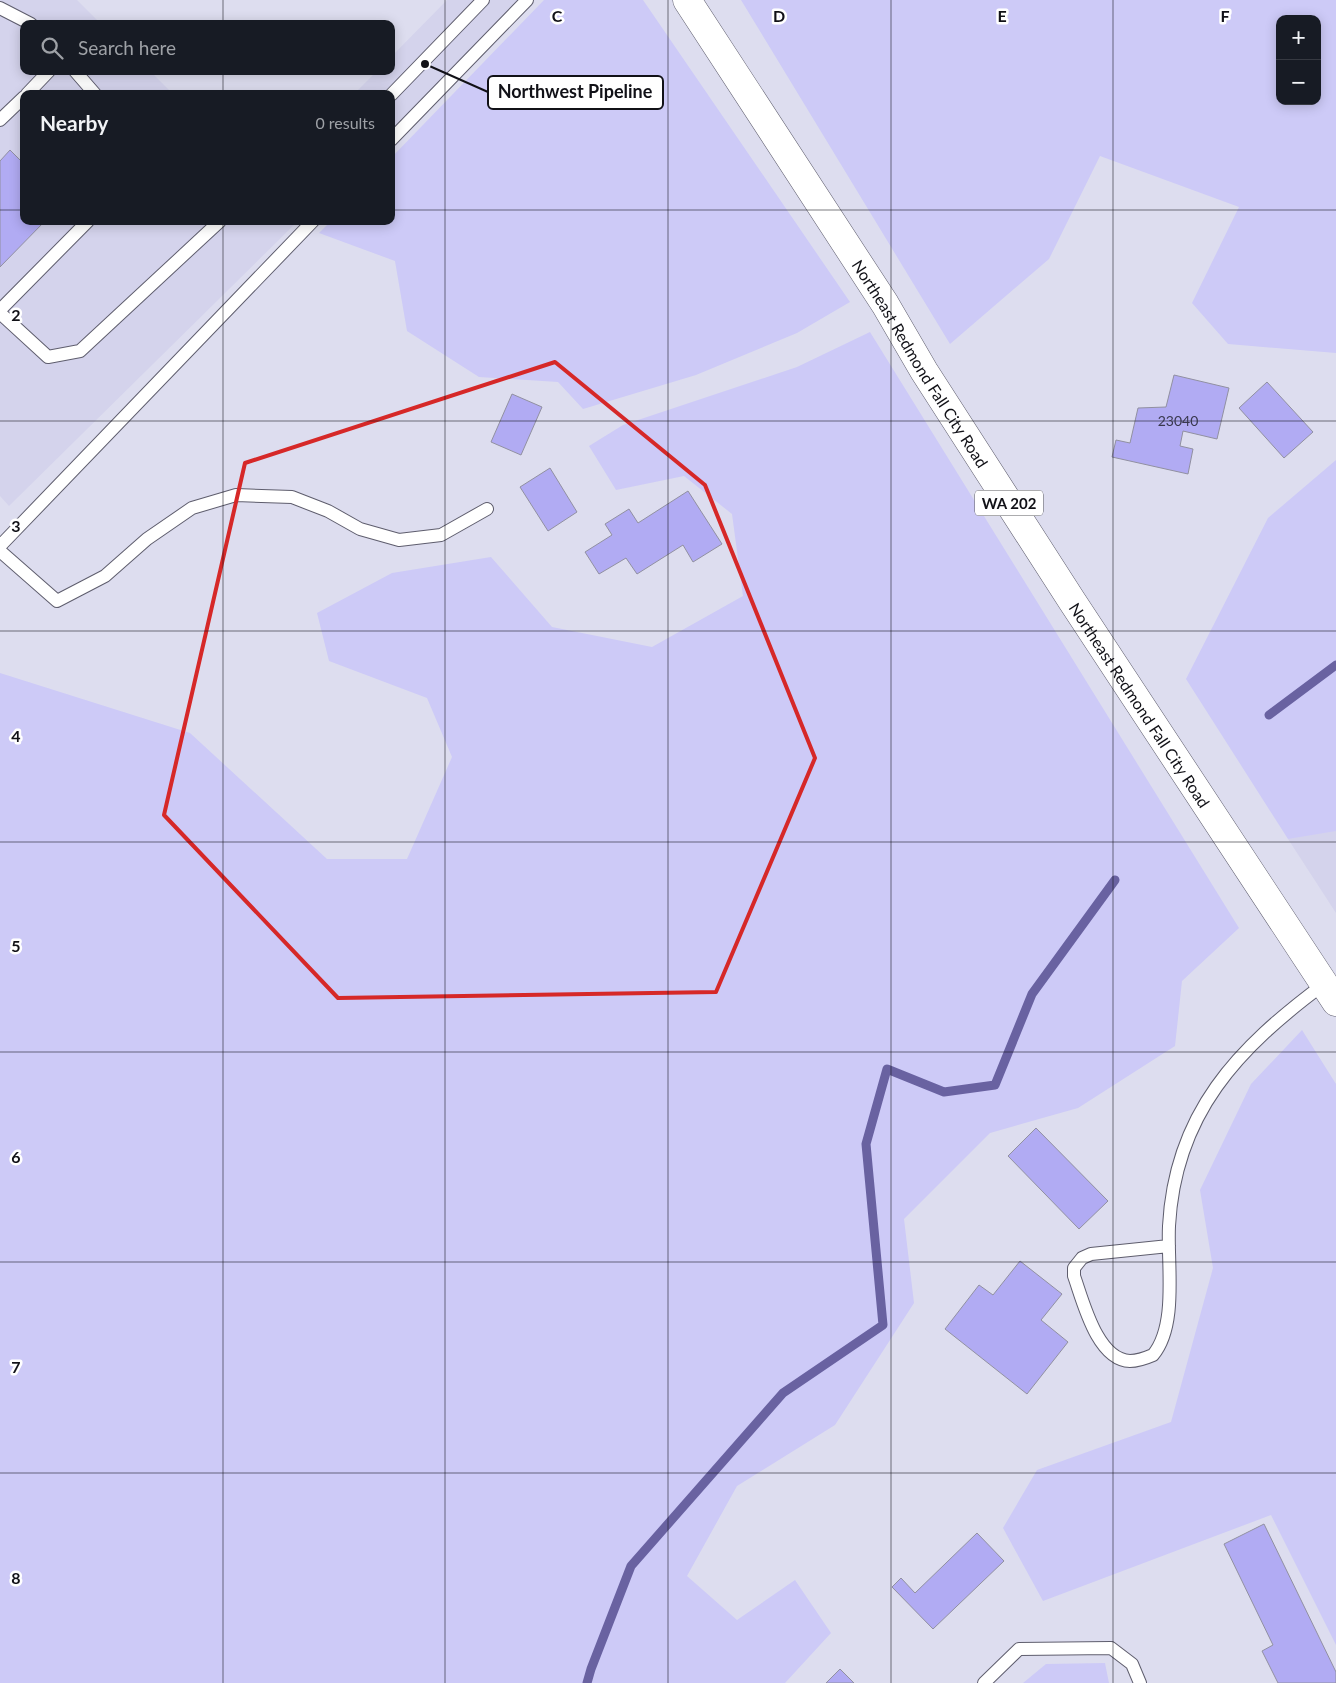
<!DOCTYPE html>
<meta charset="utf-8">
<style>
body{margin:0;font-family:Lato,sans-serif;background:#242831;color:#f1f3f6}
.controls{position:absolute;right:15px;top:15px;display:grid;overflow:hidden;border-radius:10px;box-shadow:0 2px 12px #0003}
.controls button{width:45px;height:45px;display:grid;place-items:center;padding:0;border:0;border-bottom:1px solid #363941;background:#171b24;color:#f1f3f6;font:25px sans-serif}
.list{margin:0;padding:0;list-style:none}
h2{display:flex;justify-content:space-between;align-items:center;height:65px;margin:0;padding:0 20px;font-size:21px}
h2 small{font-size:16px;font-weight:400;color:#9ea1a6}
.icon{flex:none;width:28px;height:28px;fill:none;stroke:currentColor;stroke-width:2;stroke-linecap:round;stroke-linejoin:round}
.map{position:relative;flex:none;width:1336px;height:1683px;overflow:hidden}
.search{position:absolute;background:#171b24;box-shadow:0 2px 12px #0003;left:20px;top:20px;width:375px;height:55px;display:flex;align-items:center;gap:12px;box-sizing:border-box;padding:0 18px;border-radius:10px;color:#9ea1a6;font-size:19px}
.panel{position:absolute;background:#171b24;box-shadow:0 2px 12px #0003;left:20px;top:90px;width:375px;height:135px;border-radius:10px}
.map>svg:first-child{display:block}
.built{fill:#d4d3ec}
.green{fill:#cdcaf7;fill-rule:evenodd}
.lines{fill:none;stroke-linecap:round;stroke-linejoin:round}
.stream{stroke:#6962a1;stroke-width:9}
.building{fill:#b1abf3;stroke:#9190a1}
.service-casing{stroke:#5e5d6d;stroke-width:14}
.primary-casing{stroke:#5e5d6d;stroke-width:29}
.service{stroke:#fff;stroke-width:12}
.primary{stroke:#fff;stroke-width:28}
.marked{fill:none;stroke:#d62828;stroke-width:4;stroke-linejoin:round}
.grid{fill:none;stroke:#111117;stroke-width:1;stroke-opacity:0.55}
.labels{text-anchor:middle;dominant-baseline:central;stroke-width:5;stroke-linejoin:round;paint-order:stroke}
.number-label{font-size:14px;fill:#39384e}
.shield{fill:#fff;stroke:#58585d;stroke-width:1}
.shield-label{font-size:15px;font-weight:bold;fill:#111117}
.street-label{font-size:16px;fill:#111117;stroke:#fff}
.grid-label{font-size:16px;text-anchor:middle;font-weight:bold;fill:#111117;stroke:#fff;stroke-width:5;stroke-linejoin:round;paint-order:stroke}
.leader{fill:none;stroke:#111117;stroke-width:2}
.callout-dot{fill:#111117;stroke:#fff;stroke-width:2}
.callout{fill:#fff;stroke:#111117;stroke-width:2}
.callout-label{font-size:18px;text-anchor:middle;font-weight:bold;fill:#111117}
</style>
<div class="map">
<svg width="1336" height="1683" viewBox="0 0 1336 1683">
<rect width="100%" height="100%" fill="#ddddef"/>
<!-- built -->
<path class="built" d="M0 0H77L101 24H24V71H150L173 94H24V221H298L9 506 0 496Z
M447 0H523L391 130V94H354L377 71H391V57Z
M1336 793V913L1288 839Z"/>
<!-- green -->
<path class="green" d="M544 0H643L850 302 797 333 696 375 583 409 558 382 479 377 407 331 395 261 319 233 331 221H391V158Z
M741 0H1336V353L1228 344 1192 303 1239 207 1100 156 1049 259 950 344ZM1280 19H1317V101H1280Z
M870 332 1239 928 1182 981 1175 1046 1078 1108 990 1133 904 1219 914 1303 835 1425 737 1486 687 1576 737 1620 795 1580 831 1633 785 1683H0V673L190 733 327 859H407L452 757 427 698 329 661 317 613 392 573 491 557 552 627 652 647 743 596 732 514 684 476 616 490 589 446 623 425 797 367Z
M1336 460V831L1288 839 1186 679 1268 518Z
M1302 1030 1336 1084V1645L1271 1515 1043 1601 1003 1528 1037 1470 1171 1422 1213 1268 1200 1190 1251 1084Z
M1105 1663 1109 1683H1023L1046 1664Z"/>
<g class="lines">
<!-- stream -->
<path class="stream" d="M1269 715 1336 665
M587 1683 591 1669 631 1566 783 1393 883 1325 866 1144 887 1069 944 1092 995 1085 1032 994 1115 880"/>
</g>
<!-- building -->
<path class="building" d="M10 150 24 164V221H45L0 267V161Z
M1174 375 1229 388 1217 439 1183 431 1180 446 1193 449 1188 474 1112 457 1116 440 1130 443 1138 408 1166 407Z
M1267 382 1313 432 1284 458 1239 408Z
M512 394 542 407 521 455 491 442Z
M550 468 577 512 548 531 520 487Z
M688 491 722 544 693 562 683 545 637 574 626 558 599 574 585 552 612 535 605 524 629 509 638 523Z
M1036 1128 1108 1201 1079 1229 1008 1156Z
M1020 1261 1062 1294 1041 1320 1068 1342 1027 1394 945 1329 979 1285 993 1295Z
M1264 1524 1336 1672V1683H1278L1262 1651 1273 1645 1224 1544Z
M977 1533 1004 1561 933 1629 892 1587 901 1578 915 1593Z
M840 1669 854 1683H826Z"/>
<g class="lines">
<defs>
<path id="service" d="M0 8 31 24
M75 71 95 94
M27 94 49 71
M391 95 483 0
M0 120 24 97
M391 140 527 0
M0 310 88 221
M0 313 48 357 80 351 220 221
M0 546 313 221
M0 551 57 601 105 576 147 539 192 508 236 495 292 497 328 511 360 529 399 540 441 535 487 509
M1169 1246 1091 1254 1082 1258 1074 1268V1276C1083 1301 1097 1360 1130 1361 1138 1361 1146 1358 1153 1355 1178 1325 1167 1264 1169 1226 1175 1113 1238 1048 1324 984
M984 1683 1019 1649 1111 1648 1132 1664 1140 1683"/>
<g id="primary">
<path id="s1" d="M687 0 885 304 924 371 1072 601 1336 1002"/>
</g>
</defs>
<!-- service casing -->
<use href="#service" class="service-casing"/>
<!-- primary casing -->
<use href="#primary" class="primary-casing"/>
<!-- service -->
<use href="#service" class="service"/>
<!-- primary -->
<use href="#primary" class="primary"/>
</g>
<!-- marked area -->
<path class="marked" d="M555 362 705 485 815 758 716 992 338 998 164 815 245 463Z"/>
<!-- grid -->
<path class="grid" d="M223 0V24M445 0V1683M668 0V1683M891 0V1683M1113 0V1683M223 71V94M0 210H24M391 210H1336M223 221V1683M0 421H1336M0 631H1336M0 842H1336M0 1052H1336M0 1262H1336M0 1473H1336"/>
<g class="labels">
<!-- number labels -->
<g class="number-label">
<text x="1178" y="420">23040</text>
</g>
<!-- shield labels -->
<rect class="shield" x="975" y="490.5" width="68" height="25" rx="4"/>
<g class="shield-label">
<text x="1009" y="503">WA 202</text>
</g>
<!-- street labels -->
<g class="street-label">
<text stroke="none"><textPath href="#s1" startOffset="432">Northeast Redmond Fall City Road</textPath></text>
<text stroke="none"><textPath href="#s1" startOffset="838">Northeast Redmond Fall City Road</textPath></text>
</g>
</g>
<g class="grid-label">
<text x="557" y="22">C</text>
<text x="779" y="22">D</text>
<text x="1002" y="22">E</text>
<text x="1225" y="22">F</text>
<text x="16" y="321">2</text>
<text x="16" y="532">3</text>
<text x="16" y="742">4</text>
<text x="16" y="952">5</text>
<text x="16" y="1163">6</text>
<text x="16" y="1373">7</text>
<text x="16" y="1584">8</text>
</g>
<!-- callouts -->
<path class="leader" d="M425 64L488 92"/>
<circle class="callout-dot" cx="425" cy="64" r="5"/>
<rect class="callout" x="488" y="76" width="175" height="33" rx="5"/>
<g class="callout-label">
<text x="575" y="98">Northwest Pipeline</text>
</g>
</svg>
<div class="controls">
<button>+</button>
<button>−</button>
</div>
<div class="search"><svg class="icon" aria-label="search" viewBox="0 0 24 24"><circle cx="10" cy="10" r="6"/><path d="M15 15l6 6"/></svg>Search here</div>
<section class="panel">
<h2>Nearby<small>0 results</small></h2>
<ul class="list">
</ul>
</section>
</div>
